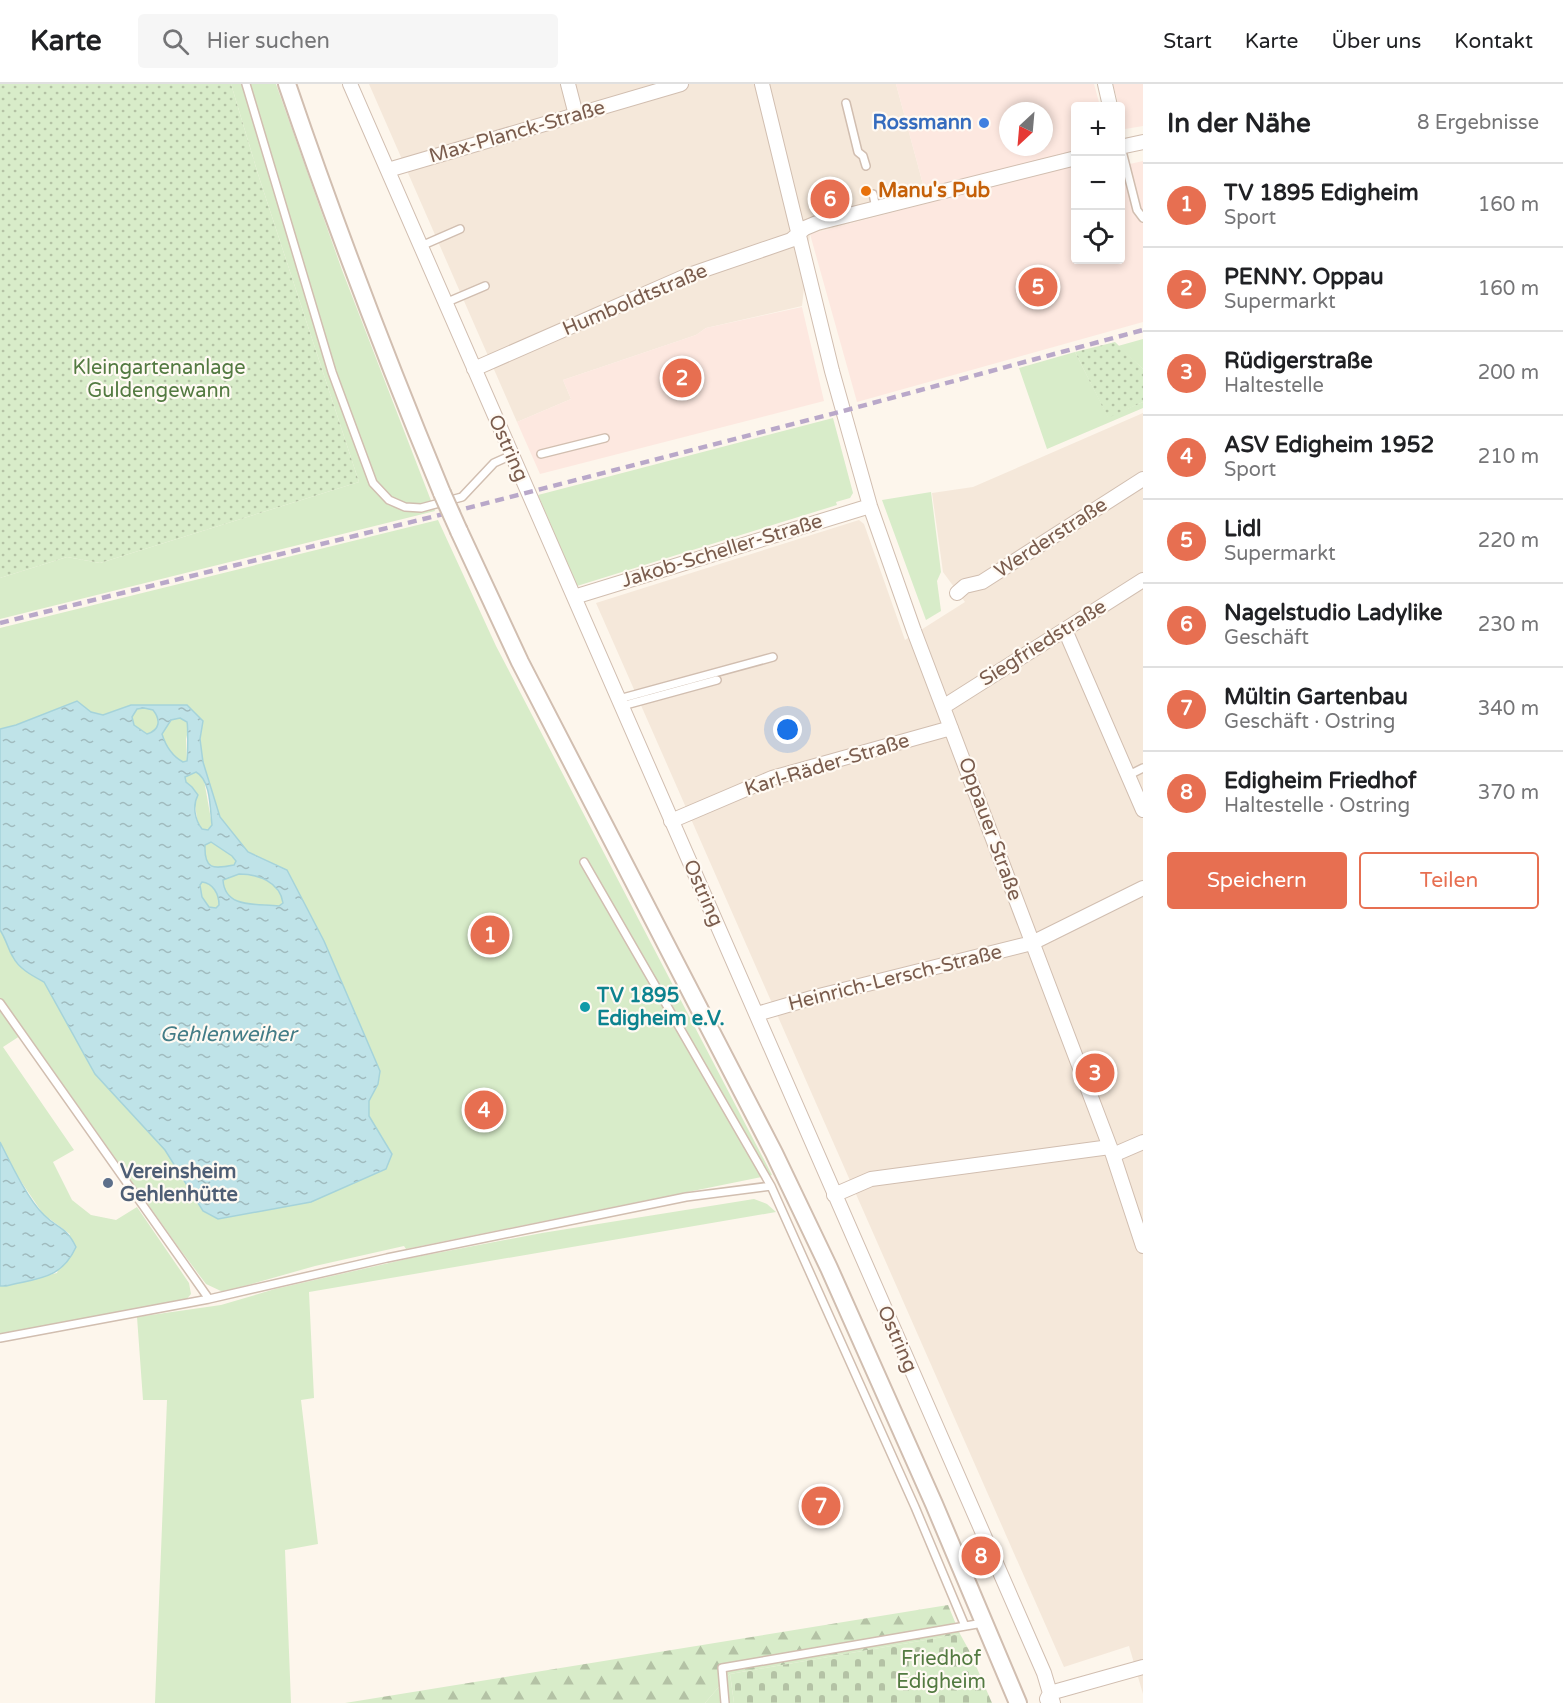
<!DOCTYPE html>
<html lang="de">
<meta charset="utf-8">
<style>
body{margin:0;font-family:"Varela Round",sans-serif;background:#f6f6f6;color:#202124}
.controls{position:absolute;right:18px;top:18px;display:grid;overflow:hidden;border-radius:6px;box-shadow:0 3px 9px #0003}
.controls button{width:54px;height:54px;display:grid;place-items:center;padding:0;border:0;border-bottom:2px solid #e0e0e0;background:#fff;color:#202124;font:30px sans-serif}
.compass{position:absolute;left:999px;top:18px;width:54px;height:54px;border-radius:50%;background:#fff;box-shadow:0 3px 9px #0003;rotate:206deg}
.you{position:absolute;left:788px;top:646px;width:21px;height:21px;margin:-15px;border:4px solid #fff;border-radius:50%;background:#1a73e8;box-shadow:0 0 0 9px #1a73e833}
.badge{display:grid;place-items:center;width:39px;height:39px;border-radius:50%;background:#e76f51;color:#fff;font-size:20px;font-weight:700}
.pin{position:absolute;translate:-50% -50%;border:3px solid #fff;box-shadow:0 2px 6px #0006}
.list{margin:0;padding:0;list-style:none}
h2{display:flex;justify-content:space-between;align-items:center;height:78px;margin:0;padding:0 24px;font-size:26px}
h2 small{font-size:20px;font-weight:400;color:#757577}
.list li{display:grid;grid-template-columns:39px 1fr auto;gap:18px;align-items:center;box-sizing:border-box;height:84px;padding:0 24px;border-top:2px solid #e0e0e0}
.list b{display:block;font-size:22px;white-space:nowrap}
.list p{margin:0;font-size:20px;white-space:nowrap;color:#757577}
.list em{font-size:20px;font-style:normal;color:#757577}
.actions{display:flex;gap:12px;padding:18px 24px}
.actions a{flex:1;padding:14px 0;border:2px solid #e76f51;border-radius:6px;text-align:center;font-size:21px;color:#e76f51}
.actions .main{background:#e76f51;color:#fff}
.icon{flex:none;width:33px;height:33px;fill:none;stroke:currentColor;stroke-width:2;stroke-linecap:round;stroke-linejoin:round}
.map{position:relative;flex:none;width:1143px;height:1619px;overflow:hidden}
header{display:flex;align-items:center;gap:36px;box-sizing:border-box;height:84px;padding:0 30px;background:#fff;border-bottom:2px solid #e0e0e0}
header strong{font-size:28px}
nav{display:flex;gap:33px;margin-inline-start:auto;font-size:21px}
.search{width:420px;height:54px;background:#f6f6f6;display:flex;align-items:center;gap:15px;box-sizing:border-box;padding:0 21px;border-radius:6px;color:#757577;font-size:22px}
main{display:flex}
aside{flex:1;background:#fff}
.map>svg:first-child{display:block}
.residential{fill:#f5e8da}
.commercial{fill:#fde8e0;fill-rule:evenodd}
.grass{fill:#d8ecc9}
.forest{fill:url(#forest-firs)}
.cemetery{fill:url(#cemetery-stones)}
.garden{fill:url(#garden-dots)}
.water{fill:url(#water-ripples);stroke:#a5d3da;stroke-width:1.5;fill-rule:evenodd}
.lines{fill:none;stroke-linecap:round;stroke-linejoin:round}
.service-casing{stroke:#d1beb0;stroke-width:10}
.minor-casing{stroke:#d1beb0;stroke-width:16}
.tertiary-casing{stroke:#d1beb0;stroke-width:20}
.service{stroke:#fff;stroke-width:7}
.minor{stroke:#fff;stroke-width:14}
.tertiary{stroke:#fff;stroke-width:16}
.rail{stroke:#b9a8c9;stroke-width:4.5;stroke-dasharray:9 6;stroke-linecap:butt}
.tertiary-bridge-casing{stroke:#d1beb0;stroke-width:20;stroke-linecap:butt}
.tertiary-bridge{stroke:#fff;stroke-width:16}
.shop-dot{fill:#3f7fe0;stroke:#fffaf3;stroke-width:2}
.food-dot{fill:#e8710a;stroke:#fffaf3;stroke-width:2}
.culture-dot{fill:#0f9aa8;stroke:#fffaf3;stroke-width:2}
.service-dot{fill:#5c6f8a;stroke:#fffaf3;stroke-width:2}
.labels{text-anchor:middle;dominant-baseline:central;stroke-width:4.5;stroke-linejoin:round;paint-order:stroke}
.shop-label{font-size:20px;font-weight:bold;fill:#366cbe;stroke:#fffaf3;text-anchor:end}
.street-label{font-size:20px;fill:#7a5c4d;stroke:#fffaf3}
.food-label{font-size:20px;font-weight:bold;fill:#c56008;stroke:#fffaf3;text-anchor:start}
.park-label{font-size:20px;fill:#537a41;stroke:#fffaf3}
.culture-label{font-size:20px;font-weight:bold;fill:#0d838f;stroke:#fffaf3;text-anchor:start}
.service-label{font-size:20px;font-weight:bold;fill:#4e5e75;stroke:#fffaf3;text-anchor:start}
.water-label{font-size:21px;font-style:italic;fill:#437c86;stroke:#fffaf3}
</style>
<header>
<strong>Karte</strong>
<div class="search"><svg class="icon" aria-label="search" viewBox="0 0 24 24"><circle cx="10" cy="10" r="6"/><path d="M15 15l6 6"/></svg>Hier suchen</div>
<nav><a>Start</a><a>Karte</a><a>Über uns</a><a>Kontakt</a></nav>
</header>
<main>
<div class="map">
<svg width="1143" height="1619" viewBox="0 0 1143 1619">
<defs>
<pattern id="forest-firs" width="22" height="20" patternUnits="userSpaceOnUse" patternTransform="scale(1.5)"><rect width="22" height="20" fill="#d8ecc9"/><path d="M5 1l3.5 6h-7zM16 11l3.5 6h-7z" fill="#b4c2a5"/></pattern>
<pattern id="cemetery-stones" width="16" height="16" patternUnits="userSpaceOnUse" patternTransform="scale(1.5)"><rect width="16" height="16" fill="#d8ecc9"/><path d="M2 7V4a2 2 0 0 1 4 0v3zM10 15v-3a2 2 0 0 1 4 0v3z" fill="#b4c2a5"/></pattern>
<pattern id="garden-dots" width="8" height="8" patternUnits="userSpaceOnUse" patternTransform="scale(1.5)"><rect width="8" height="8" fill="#d8ecc9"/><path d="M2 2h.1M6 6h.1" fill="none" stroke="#b4c2a5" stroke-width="1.8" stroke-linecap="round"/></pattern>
<pattern id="water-ripples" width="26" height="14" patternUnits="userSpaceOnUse" patternTransform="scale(1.5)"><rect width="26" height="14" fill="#bfe3e8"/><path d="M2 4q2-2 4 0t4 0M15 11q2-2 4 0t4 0" fill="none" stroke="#a0bbbe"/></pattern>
</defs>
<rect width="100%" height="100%" fill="#fdf6ec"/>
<!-- residential -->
<path class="residential" d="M369 0H896L928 119 810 150 802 222 706 244 696 251 563 296 571 315 517 338Z
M1143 329V1610L1129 1562 1064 1583 596 519 859 436 864 440 905 556 965 518 943 488 932 409 973 403Z"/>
<!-- commercial -->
<path class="commercial" d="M896 0H1094L1100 22H1076V176H1120L1121 82 1143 77V238L857 318 810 150 928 119ZM1008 27H1044V63H1008Z
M1113 0H1143V42L1125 45Z
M802 223 824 317 540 390 517 338 571 315 563 296 696 251 706 244Z"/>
<!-- grass -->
<path class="grass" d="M231 0H276L342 186 435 427 0 535V494L67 473 100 479 359 398 258 90Z
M1143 255V285L1118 262Z
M1075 268 1108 333 1143 318V324L1047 365 1019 284Z
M833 334 853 409 850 414 836 418 837 421 577 502 538 411Z
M931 408 941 488 937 497 941 527 926 536 882 416Z
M438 436 496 562 772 1091 406 1165 404 1162 315 1182 223 1208 206 1200 179 1164 26 948 3 963 74 1066 53 1078 72 1116 91 1131 116 1136 137 1123 189 1199 191 1210 185 1217 0 1251V1202L57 1189 70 1150 43 1130 16 1090 0 1058V846C6 855 8 865 13 873 19 885 33 892 44 898L95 990 165 1066 203 1127 218 1135 311 1118 386 1085 392 1070 369 1032V1017L378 1000 380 987 324 857 287 786 248 768 220 733 203 678 200 655 203 637 187 621H131L104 631 91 628 77 617 16 641 0 645V544Z
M144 624 153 626C161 636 160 646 147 650L134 641 132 633 137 625Z
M180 634 187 638 189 643 186 655 187 677 183 679C172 672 166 663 162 650L171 636Z
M196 688 201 691 204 696 212 741 208 746 202 745 198 740 192 703 186 698 185 693Z
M211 758 232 772 236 777 234 781C213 785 204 786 205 761Z
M239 790C258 790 279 798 283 818L280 822C258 819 226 827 223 796Z
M202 797C213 800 219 810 219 821L216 824 209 823 202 813 200 801Z
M754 1115 767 1120 776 1128 309 1208 314 1314 301 1316 318 1460 285 1466 291 1619H155L167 1316H143L137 1233 221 1221 275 1205 411 1174 542 1149Z
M730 1590 734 1619H705Z"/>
<!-- forest -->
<path class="forest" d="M948 1521 960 1550 730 1590 705 1619H345Z"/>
<!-- cemetery -->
<path class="cemetery" d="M960 1550 970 1568 992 1619H734L730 1590Z"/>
<!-- garden -->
<path class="garden" d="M0 0H231L258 90 359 398 100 479 67 473 0 494Z
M1115 258 1143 285V318L1108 334 1075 268Z"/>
<!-- water -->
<path class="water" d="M77 617 91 628 103 631 131 621H187L203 637 200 655 203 678 220 733 248 768 287 786 324 857 380 987 378 1000 369 1017V1032L392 1070 386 1085 311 1118 218 1135 203 1127 165 1066 95 990 44 898C33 892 19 885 13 873 8 865 6 855 0 846V645L16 641ZM144 624 153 626C161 636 160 646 147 650L134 641 132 633 137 625ZM180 634 187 638C188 641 188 672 187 677L183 678C172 672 166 663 162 650L171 636ZM196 688C211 696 210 725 212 741L208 746 202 745C195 736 192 722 198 711L192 703 186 698 185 693ZM211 758 232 772 236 777 234 781C213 785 204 786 205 761ZM239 790C258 790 280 798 283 819L279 822C259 819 225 826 223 796ZM202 798C213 799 219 810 219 821L216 824 209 823 202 813 200 801Z
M0 1058C10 1078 28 1116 44 1131 58 1145 66 1142 76 1163 61 1196 37 1194 6 1202H0Z"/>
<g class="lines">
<defs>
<path id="service" d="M246 0 332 288 373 399 389 416 405 423 421 424 462 413 494 379 512 371
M846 19 858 68 863 72 866 82
M1121 63 1137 126 1143 134
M873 110 876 124
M421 162 460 145
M445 219 485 202
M541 370 605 354
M619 615 773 573
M622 622 717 596
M1129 691 1143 684
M584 778 771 1102 915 1423 965 1542
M0 919 209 1215
M0 1254 209 1215 387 1174 686 1113 771 1102
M725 1619 722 1584 983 1539"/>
<path id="minor" d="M350 0 1044 1589 1053 1619
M568 0 576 31
M762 0 832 287 870 422 914 547 1113 1071 1143 1162
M1105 0 1110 22
M1120 63 1143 58
M388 86 681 0
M474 285 686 192 791 156 805 144 817 139 1076 74
M957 509 965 502 982 498 1143 395
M574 513 870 422
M1065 546 1143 726
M943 623 1143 496
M671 737 772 694 951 644
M757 930 815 913 1032 859 1143 804
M1113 1071 1143 1058
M834 1111 871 1095 1110 1063
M1047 1615 1050 1609 1143 1583"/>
<path id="tertiary" d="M287 0C334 138 386 274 442 409
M459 447 520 578 774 1069 829 1184 934 1420 1018 1619"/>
</defs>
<!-- service casing -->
<use href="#service" class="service-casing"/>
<!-- minor casing -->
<use href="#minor" class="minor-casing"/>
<!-- tertiary casing -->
<use href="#tertiary" class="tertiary-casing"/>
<!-- service -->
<use href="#service" class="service"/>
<!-- minor -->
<use href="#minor" class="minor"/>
<!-- tertiary -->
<use href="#tertiary" class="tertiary"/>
<!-- rail -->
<path class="rail" d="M0 539 456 427 843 327 1143 246"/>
<defs>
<path id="tertiary-bridge" d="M442 409 459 447"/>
</defs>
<!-- tertiary-bridge casing -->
<use href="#tertiary-bridge" class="tertiary-bridge-casing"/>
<!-- tertiary-bridge -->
<use href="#tertiary-bridge" class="tertiary-bridge"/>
</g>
<!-- markers -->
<circle class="shop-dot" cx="984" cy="39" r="6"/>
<circle class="food-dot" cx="866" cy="107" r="6"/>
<circle class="culture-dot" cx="585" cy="923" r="6"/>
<circle class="service-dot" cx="108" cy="1099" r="6"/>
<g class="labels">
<!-- shop labels -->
<g class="shop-label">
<text x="972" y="39">Rossmann</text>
</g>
<!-- street labels -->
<g class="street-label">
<text transform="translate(517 48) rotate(-16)">Max-Planck-Straße</text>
<text transform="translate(635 216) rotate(-23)">Humboldtstraße</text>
<text transform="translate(508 364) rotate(66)">Ostring</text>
<text transform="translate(1051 454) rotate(-33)">Werderstraße</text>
<text transform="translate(722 467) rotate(-17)">Jakob-Scheller-Straße</text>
<text transform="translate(1043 559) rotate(-32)">Siegfriedstraße</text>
<text transform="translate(827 681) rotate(-17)">Karl-Räder-Straße</text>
<text transform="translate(990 745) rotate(70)">Oppauer Straße</text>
<text transform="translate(703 809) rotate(66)">Ostring</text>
<text transform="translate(895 894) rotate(-14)">Heinrich-Lersch-Straße</text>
<text transform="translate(897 1255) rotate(66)">Ostring</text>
</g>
<!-- food labels -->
<g class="food-label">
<text x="878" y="107">Manu's Pub</text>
</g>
<!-- park labels -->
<g class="park-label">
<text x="159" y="284">Kleingartenanlage<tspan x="159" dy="23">Guldengewann</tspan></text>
<text x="941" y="1575">Friedhof<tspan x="941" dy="23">Edigheim</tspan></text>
</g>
<!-- culture labels -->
<g class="culture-label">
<text x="597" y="912">TV 1895<tspan x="597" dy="23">Edigheim e.V.</tspan></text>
</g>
<!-- service labels -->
<g class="service-label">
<text x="120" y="1088">Vereinsheim<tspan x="120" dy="23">Gehlenhütte</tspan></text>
</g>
<!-- water labels -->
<g class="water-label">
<text x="228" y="950">Gehlenweiher</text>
</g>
</g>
</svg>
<div class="controls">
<button>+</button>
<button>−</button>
<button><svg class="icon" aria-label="locate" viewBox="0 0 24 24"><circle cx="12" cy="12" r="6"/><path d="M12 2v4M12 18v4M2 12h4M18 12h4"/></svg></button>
</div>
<svg class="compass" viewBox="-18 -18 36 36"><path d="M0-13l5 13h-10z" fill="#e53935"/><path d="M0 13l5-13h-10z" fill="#757577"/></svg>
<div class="you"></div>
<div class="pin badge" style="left:490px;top:851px">1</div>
<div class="pin badge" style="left:682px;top:294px">2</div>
<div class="pin badge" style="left:1095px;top:989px">3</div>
<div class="pin badge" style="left:484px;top:1026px">4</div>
<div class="pin badge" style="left:1038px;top:203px">5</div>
<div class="pin badge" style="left:830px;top:115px">6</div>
<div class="pin badge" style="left:821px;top:1422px">7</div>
<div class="pin badge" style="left:981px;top:1472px">8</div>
</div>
<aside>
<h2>In der Nähe<small>8 Ergebnisse</small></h2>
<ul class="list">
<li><span class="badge">1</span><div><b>TV 1895 Edigheim</b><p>Sport</p></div><em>160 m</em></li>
<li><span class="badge">2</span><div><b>PENNY. Oppau</b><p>Supermarkt</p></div><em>160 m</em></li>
<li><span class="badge">3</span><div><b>Rüdigerstraße</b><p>Haltestelle</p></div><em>200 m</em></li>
<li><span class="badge">4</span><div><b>ASV Edigheim 1952</b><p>Sport</p></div><em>210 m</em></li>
<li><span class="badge">5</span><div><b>Lidl</b><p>Supermarkt</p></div><em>220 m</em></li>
<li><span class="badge">6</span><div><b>Nagelstudio Ladylike</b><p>Geschäft</p></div><em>230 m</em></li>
<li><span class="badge">7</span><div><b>Mültin Gartenbau</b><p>Geschäft · Ostring</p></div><em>340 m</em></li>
<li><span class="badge">8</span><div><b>Edigheim Friedhof</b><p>Haltestelle · Ostring</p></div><em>370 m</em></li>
</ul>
<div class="actions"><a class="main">Speichern</a><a>Teilen</a></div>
</aside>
</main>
